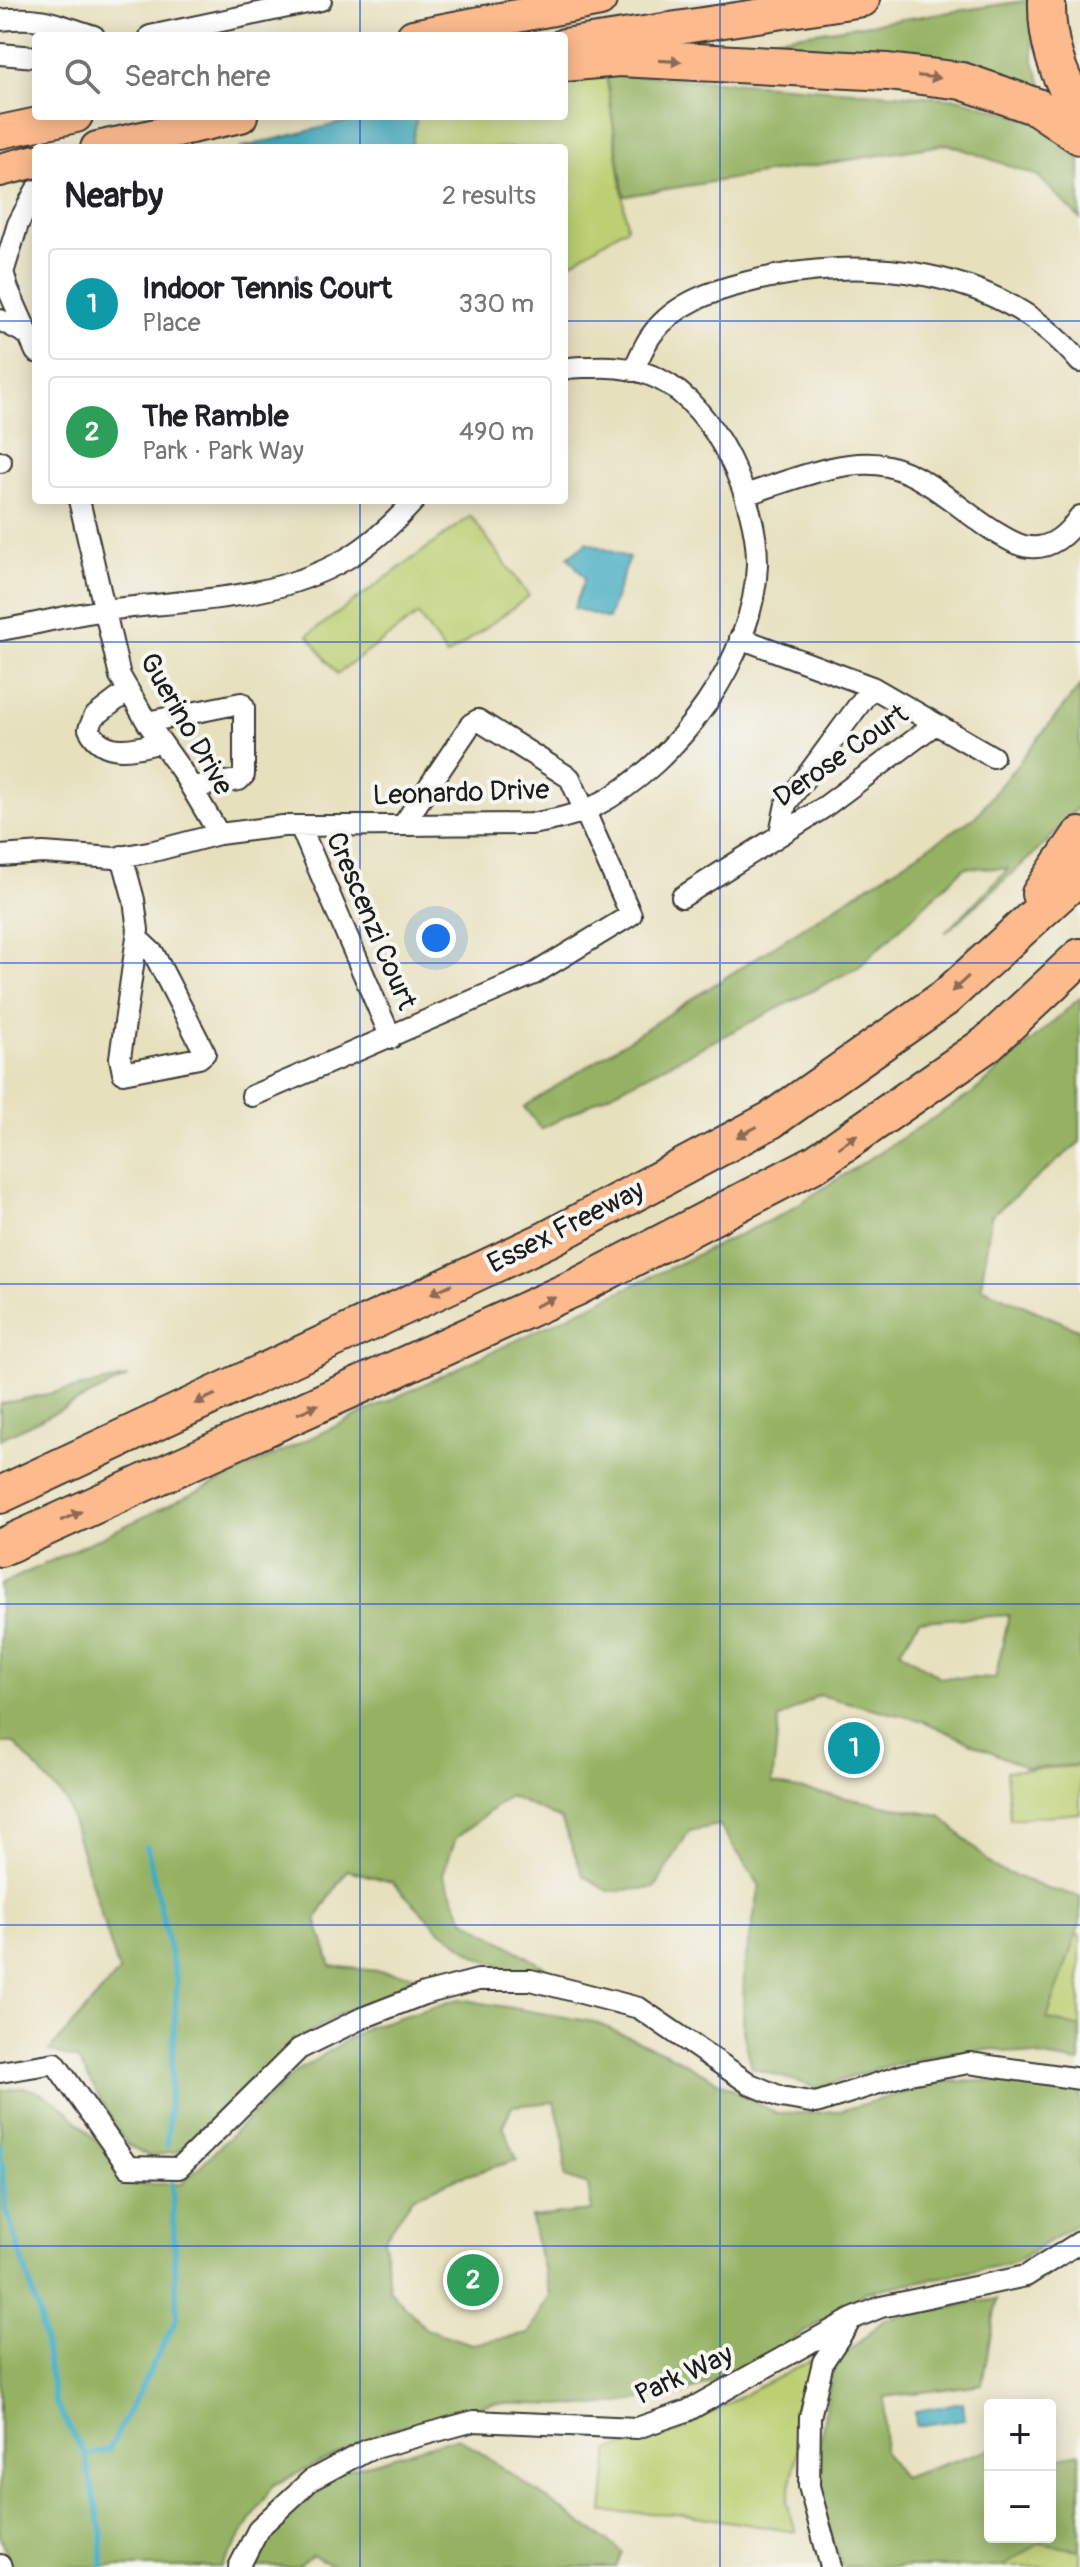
<!DOCTYPE html>
<meta charset="utf-8">
<style>
body{margin:0;font-family:Pangolin,sans-serif;background:#f6f6f6;color:#202124}
.controls{position:absolute;right:24px;bottom:24px;display:grid;overflow:hidden;border-radius:8px;box-shadow:0 4px 20px #0003}
.controls button{width:72px;height:72px;display:grid;place-items:center;padding:0;border:0;border-bottom:2px solid #e0e0e0;background:#fff;color:#202124;font:40px sans-serif}
.you{position:absolute;left:436px;top:938px;width:28px;height:28px;margin:-20px;border:6px solid #fff;border-radius:50%;background:#1a73e8;box-shadow:0 0 0 12px #1a73e833}
.badge{display:grid;place-items:center;width:52px;height:52px;border-radius:50%;background:#1a73e8;color:#fff;font-size:26px;font-weight:700}
.pin{position:absolute;translate:-50% -50%;border:4px solid #fff;box-shadow:0 2px 8px #0006}
.list{margin:0;padding:0;list-style:none}
h2{display:flex;justify-content:space-between;align-items:center;height:104px;margin:0;padding:0 32px;font-size:34px}
h2 small{font-size:26px;font-weight:400;color:#757577}
.list li{display:grid;grid-template-columns:52px 1fr auto;gap:24px;align-items:center;box-sizing:border-box;height:112px;margin:0 16px 16px;padding:0 16px;border:2px solid #e0e0e0;border-radius:8px}
.list b{display:block;font-size:30px;white-space:nowrap}
.list p{margin:0;font-size:26px;white-space:nowrap;color:#757577}
.list em{font-size:26px;font-style:normal;color:#757577}
.icon{flex:none;width:44px;height:44px;fill:none;stroke:currentColor;stroke-width:2;stroke-linecap:round;stroke-linejoin:round}
.map{position:relative;flex:none;width:1080px;height:2567px;overflow:hidden}
.search{position:absolute;background:#fff;box-shadow:0 4px 20px #0003;left:32px;top:32px;width:536px;height:88px;display:flex;align-items:center;gap:20px;box-sizing:border-box;padding:0 28px;border-radius:8px;color:#757577;font-size:30px}
.panel{position:absolute;background:#fff;box-shadow:0 4px 20px #0003;left:32px;top:144px;width:536px;height:360px;border-radius:8px}
.map>svg:first-child{display:block}
.green{fill:#bccf72;stroke:#6c7647;stroke-width:2}
.forest{fill:#95b264;stroke:#586740;stroke-width:2;fill-rule:evenodd}
.water{fill:#40abc0;stroke:#2e646e;stroke-width:2}
.lines{fill:none;stroke-linecap:round;stroke-linejoin:round}
.stream{stroke:#40abc0;stroke-width:6}
.street-casing{stroke:#3a3934;stroke-width:24}
.primary-casing{stroke:#3a3934;stroke-width:36}
.highway-casing{stroke:#3a3934;stroke-width:40}
.street{stroke:#fff;stroke-width:20}
.primary{stroke:#fcba8d;stroke-width:32}
.highway{stroke:#fcba8d;stroke-width:36}
.oneway{fill:#8c6b54}
.grid{fill:none;stroke:#1d4ed8;stroke-width:2;stroke-opacity:0.55}
.labels{text-anchor:middle;dominant-baseline:central;stroke-width:8;stroke-linejoin:round;paint-order:stroke}
.street-label{font-size:28px;fill:#1c1c1c;stroke:#f6f6f2}
</style>
<div class="map">
<svg width="1080" height="2567" viewBox="0 0 1080 2567">
<rect width="100%" height="100%" fill="#f6f6f2"/>
<filter id="ink" filterUnits="userSpaceOnUse"><feTurbulence type="fractalNoise" baseFrequency=".0125" numOctaves="2"/><feDisplacementMap in="SourceGraphic" scale="16" xChannelSelector="R" yChannelSelector="G"/><feConvolveMatrix kernelMatrix="1 2 1 2 8 2 1 2 1" color-interpolation-filters="sRGB"/></filter>
<filter id="wash" filterUnits="userSpaceOnUse"><feTurbulence type="fractalNoise" baseFrequency=".006" numOctaves="4" result="noise"/><feDisplacementMap in="SourceGraphic" scale="32" xChannelSelector="R" yChannelSelector="G"/><feGaussianBlur stdDeviation="1.8" result="paint"/><feColorMatrix in="noise" values="0 0 0 0 0 0 0 0 0 0 0 0 0 0 0 0 0 1.4 0 .05"/><feComposite in="paint" operator="in"/></filter>
<g filter="url(#wash)">
<rect width="100%" height="100%" fill="#e7e0bd"/>
<!-- green -->
<path class="green" d="M606 73 627 227 569 264 564 263V148H411L417 116H564V79Z
M471 516 529 596 447 656 418 615 337 674 308 635Z
M1080 1766V1813L1010 1819 1006 1771Z
M1080 1935V2028L1046 2020 1075 1936Z
M816 2358 787 2503 796 2532 683 2514 603 2512 609 2450 676 2433 749 2392Z
M1040 2543 1080 2550V2567H1002Z"/>
<!-- forest -->
<path class="forest" d="M1031 0 1033 59 1044 90 944 64 762 40Z
M606 73 962 99 1041 123 1080 158V219L1038 176 948 144 624 196Z
M1080 686V805L1045 844 945 933 1008 869 965 867 859 967 541 1129 524 1107 975 817Z
M1080 998V1142L991 1216 981 1287 1080 1330V1765L1027 1768 923 1721 819 1695 779 1719 772 1784 941 1816 995 1868 1047 1889 1080 1896V1924L1047 2019 1080 2028V2063L995 2049 936 2055 876 2069 818 2088 752 2068 743 2031 744 1967 760 1886 719 1825 689 1831 655 1888 608 1891 583 1875 561 1819 509 1796 456 1838 443 1874 464 1919 555 1973 510 1970 478 1957 440 1930 392 1882 347 1870 316 1919 331 1966 415 1975 383 1996 337 2015 289 2048 178 2151 151 2157 126 2144 78 2060 49 2051 119 1972 66 1801 14 1743H0V1585L781 1215 974 1092ZM1009 1615 995 1679 940 1677 900 1651 919 1621Z
M129 1377 0 1439V1404Z
M459 1999 594 2022 670 2055 777 2114 840 2111 943 2081 1051 2082 1080 2088V2220L1074 2226 1013 2263 865 2292 771 2354 685 2393 597 2406 492 2403 392 2429 273 2485 222 2567H12L0 2537V2091C8 2090 18 2087 25 2088 66 2096 106 2154 133 2184H182L294 2073 368 2027ZM554 2102 564 2137 565 2177 588 2185 592 2211 531 2217C535 2244 544 2269 550 2295L529 2334 472 2344 426 2329 389 2289 384 2239 413 2197 455 2179 517 2160 503 2125 512 2106Z
M997 2299 982 2384 885 2397 884 2451 902 2478 990 2449V2537H1050V2459L1080 2453V2550L1040 2543 1002 2567H842L813 2481 833 2366 885 2319Z
M458 2437 623 2552 616 2567H335L312 2555 297 2567H250L262 2545 324 2477Z"/>
<!-- water -->
<path class="water" d="M368 116H417L411 148H240Z
M587 542 629 558 608 619 574 608 585 578 568 557Z
M963 2403 965 2419 916 2426 915 2411Z"/>
<g class="lines">
<!-- stream -->
<path class="stream" d="M147 1847 177 1983 167 2145
M0 2145 6 2209 39 2313 55 2402 85 2455 102 2533V2567
M85 2455 109 2450 177 2318 172 2183"/>
</g>
</g>
<g filter="url(#ink)">
<g class="lines">
<defs>
<path id="street" d="M0 20C43 15 55 24 94 36
M150 36 321 0
M0 54 36 57
M0 261 8 289 36 352
M3 273 18 224 36 190
M0 320 27 334
M633 371C639 359 644 344 653 333 676 303 712 291 748 282 862 253 1000 267 1080 362
M0 462H1
M745 495C786 482 845 456 888 466 929 476 962 512 997 533 1008 539 1019 547 1031 547 1052 549 1069 532 1080 516
M79 500 120 676 147 722 181 770 219 834
M0 630C38 624 76 613 114 609 192 600 276 600 346 559 372 544 395 522 415 500
M740 638 872 687 993 757
M128 691 94 717 89 729C103 758 136 749 161 742
M147 722 241 703 244 707V775L239 780 191 787
M300 826 391 1038
M780 833 786 804 872 687
M0 856 43 853 114 858 154 851 219 834 283 826 531 824C553 820 575 816 595 806 677 764 755 657 757 564 758 502 716 407 659 379 639 369 615 366 594 367 584 367 573 366 564 369
M122 856 134 900 138 930 120 1058 123 1073 199 1058 205 1053 154 954 137 938
M682 897 823 808 934 725
M252 1096 534 974 631 915 570 778 478 720 471 724 403 825
M0 2072 55 2063 128 2167 179 2168 299 2049 362 2018 424 1994 478 1980H531L639 2008 750 2084 781 2097 816 2103 904 2075 969 2063 1080 2079
M0 2565 1 2567
M239 2567 259 2528 311 2480 367 2450 474 2421 637 2428 687 2411 852 2319 881 2307 1026 2276 1080 2242
M831 2567 809 2486 810 2417 823 2362 849 2323"/>
<path id="primary" d="M413 36 600 0
M564 45 863 0
M0 132 76 116
M97 148 241 116
M0 170 36 161"/>
<path id="highway" d="M1047 0C1046 38 1057 78 1080 108
M564 63 619 58 888 72 962 81 1037 107 1080 136
M1040 894 1080 836
M0 1495 548 1239 771 1120 945 998 1080 875
M0 1548 577 1287 816 1163 987 1044 1080 957"/>
</defs>
<!-- street casing -->
<use href="#street" class="street-casing"/>
<!-- primary casing -->
<use href="#primary" class="primary-casing"/>
<!-- highway casing -->
<use href="#highway" class="highway-casing"/>
<!-- street -->
<use href="#street" class="street"/>
<!-- primary -->
<use href="#primary" class="primary"/>
<!-- highway -->
<use href="#highway" class="highway"/>
</g>
<!-- one-way arrows -->
<defs><path id="oneway-solid" d="M-6-.8H1V-3.2L6.5 0L1 3.2V.8H-6Z" transform="scale(2)"/></defs>
<g class="oneway">
<use href="#oneway-solid" transform="translate(670 61) rotate(3)"/>
<use href="#oneway-solid" transform="translate(929 77) rotate(7)"/>
<use href="#oneway-solid" transform="translate(960 984) rotate(137)"/>
<use href="#oneway-solid" transform="translate(747 1132) rotate(152)"/>
<use href="#oneway-solid" transform="translate(848 1141) rotate(-35)"/>
<use href="#oneway-solid" transform="translate(441 1289) rotate(155)"/>
<use href="#oneway-solid" transform="translate(545 1302) rotate(-24)"/>
<use href="#oneway-solid" transform="translate(205 1399) rotate(155)"/>
<use href="#oneway-solid" transform="translate(308 1409) rotate(-24)"/>
<use href="#oneway-solid" transform="translate(71 1516) rotate(-24)"/>
</g>
</g>
<!-- grid -->
<path class="grid" d="M360 0V36M720 0V2567M360 116V148M0 321H36M564 321H1080M360 500V2567M0 642H1080M0 963H1080M0 1284H1080M0 1604H1080M0 1925H1080M0 2246H1080"/>
<g class="labels">
<!-- street labels -->
<g class="street-label">
<text transform="translate(186 724) rotate(60)">Guerino Drive</text>
<text transform="translate(841 756) rotate(-35)">Derose Court</text>
<text transform="translate(461 793) rotate(-2)">Leonardo Drive</text>
<text transform="translate(371 921) rotate(67)">Crescenzi Court</text>
<text transform="translate(566 1227) rotate(-27)">Essex Freeway</text>
<text transform="translate(684 2375) rotate(-25)">Park Way</text>
</g>
</g>
</svg>
<div class="controls">
<button>+</button>
<button>−</button>
</div>
<div class="you"></div>
<div class="pin badge" style="left:854px;top:1748px;background:#0f9aa8">1</div>
<div class="pin badge" style="left:473px;top:2280px;background:#2e9e5b">2</div>
<div class="search"><svg class="icon" aria-label="search" viewBox="0 0 24 24"><circle cx="10" cy="10" r="6"/><path d="M15 15l6 6"/></svg>Search here</div>
<section class="panel">
<h2>Nearby<small>2 results</small></h2>
<ul class="list">
<li><span class="badge" style="background:#0f9aa8">1</span><div><b>Indoor Tennis Court</b><p>Place</p></div><em>330 m</em></li>
<li><span class="badge" style="background:#2e9e5b">2</span><div><b>The Ramble</b><p>Park · Park Way</p></div><em>490 m</em></li>
</ul>
</section>
</div>
